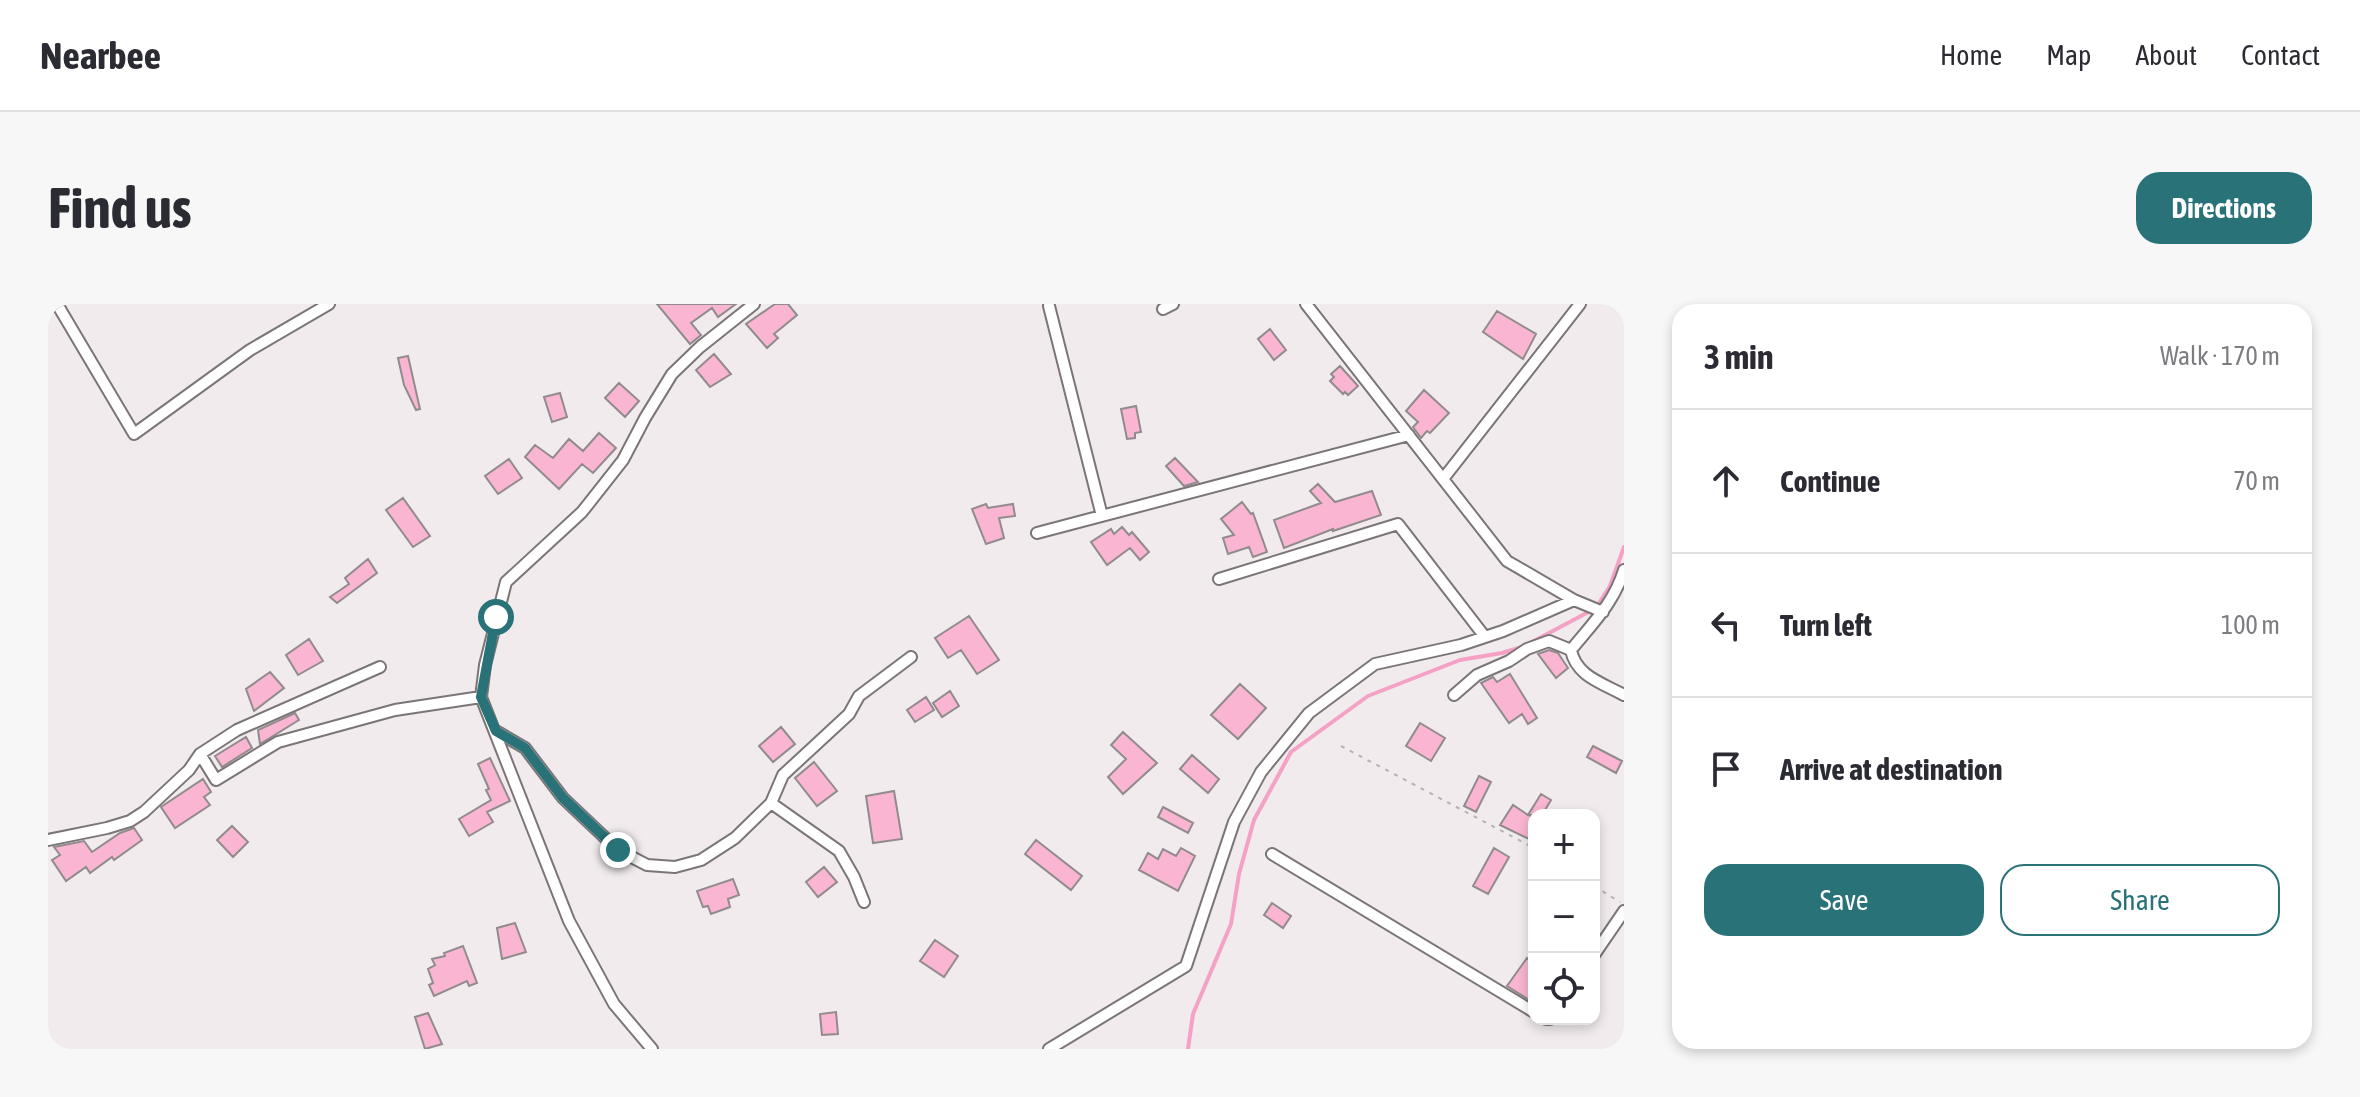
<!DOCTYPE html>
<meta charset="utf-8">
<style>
body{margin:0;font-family:"Asap Condensed",sans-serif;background:#f7f7f7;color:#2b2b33}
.controls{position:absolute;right:24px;bottom:24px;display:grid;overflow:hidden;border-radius:16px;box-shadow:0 4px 12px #0003}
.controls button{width:72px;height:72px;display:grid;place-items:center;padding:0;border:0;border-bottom:2px solid #e1e1e2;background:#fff;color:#2b2b33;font:40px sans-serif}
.stop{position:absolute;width:24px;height:24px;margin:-18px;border:6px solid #287278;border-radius:50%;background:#fff}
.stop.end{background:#287278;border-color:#fff;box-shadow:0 2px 8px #0008}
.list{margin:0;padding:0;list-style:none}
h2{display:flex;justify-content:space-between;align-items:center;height:104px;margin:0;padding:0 32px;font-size:34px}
h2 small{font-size:26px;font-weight:400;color:#7c7c81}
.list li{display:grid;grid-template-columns:52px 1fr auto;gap:24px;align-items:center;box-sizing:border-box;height:144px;padding:0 32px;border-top:2px solid #e1e1e2}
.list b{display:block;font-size:30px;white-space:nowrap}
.list em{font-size:26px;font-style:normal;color:#7c7c81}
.actions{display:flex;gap:16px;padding:24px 32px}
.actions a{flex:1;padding:18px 0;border:2px solid #287278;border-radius:24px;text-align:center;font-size:28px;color:#287278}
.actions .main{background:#287278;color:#fff}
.icon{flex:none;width:44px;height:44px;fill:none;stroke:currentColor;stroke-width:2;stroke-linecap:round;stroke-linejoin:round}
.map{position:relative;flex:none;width:1576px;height:745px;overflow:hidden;border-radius:24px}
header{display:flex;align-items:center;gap:48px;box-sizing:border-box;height:112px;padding:0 40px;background:#fff;border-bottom:2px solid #e1e1e2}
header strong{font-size:38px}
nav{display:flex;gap:44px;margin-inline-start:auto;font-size:28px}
.intro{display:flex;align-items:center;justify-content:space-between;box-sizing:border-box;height:192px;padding:0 48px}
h1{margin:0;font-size:56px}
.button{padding:20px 36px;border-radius:24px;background:#287278;color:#fff;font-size:28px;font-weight:700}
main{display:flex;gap:48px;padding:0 48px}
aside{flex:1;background:#fff;border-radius:24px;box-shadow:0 4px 12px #0003}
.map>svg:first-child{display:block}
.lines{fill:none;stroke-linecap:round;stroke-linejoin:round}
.stream{stroke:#f5a1c6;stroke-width:4}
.building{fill:#f9b5d1;stroke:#918b8d;stroke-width:2}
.minor-casing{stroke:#7b7577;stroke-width:14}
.path{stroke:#b6b1b3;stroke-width:2;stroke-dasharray:4 6;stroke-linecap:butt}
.minor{stroke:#fff;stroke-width:10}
.route{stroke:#287278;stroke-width:10}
</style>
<header>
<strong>Nearbee</strong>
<nav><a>Home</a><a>Map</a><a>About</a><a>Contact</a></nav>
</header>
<div class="intro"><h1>Find us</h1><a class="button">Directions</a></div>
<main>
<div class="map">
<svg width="1576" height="745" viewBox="0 0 1576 745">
<rect width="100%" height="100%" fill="#f1ebed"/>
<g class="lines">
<!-- stream -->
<path class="stream" d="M1484 338 1548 304 1562 282 1576 243
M1140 745 1145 710 1183 620 1191 570 1206 516 1243 448 1320 392 1412 356 1454 349 1477 342"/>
</g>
<!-- building -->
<path class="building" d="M609 0H688L670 13 664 4 643 19 653 31 642 40Z
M727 0H740L749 11 726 30 730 34 719 44 698 20Z
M1449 7 1488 30 1475 55 1435 28Z
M1222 25 1238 46 1226 56 1210 35Z
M666 50 683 70 662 83 648 66Z
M360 52 372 105 368 106 356 81 350 54Z
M1292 62 1310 82 1300 91 1297 88 1295 90 1282 77 1286 73 1283 70Z
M571 79 591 97 577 113 557 94Z
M1376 86 1401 109 1382 129 1379 127 1373 134 1365 123 1370 118 1358 107Z
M512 89 519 113 504 118 496 93Z
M1088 102 1093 128 1087 129V134L1079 135 1073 105Z
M551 129 568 144 545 169 534 160 511 185 477 153 487 141 505 154 521 135 535 147Z
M1127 154 1150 178 1136 182 1118 162Z
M461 155 474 174 450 190 437 172Z
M1270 180 1287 198 1324 187 1333 211 1285 227V225L1236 244 1226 216 1273 199 1262 187Z
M355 194 382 232 365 243 338 206Z
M1194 198 1203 210 1205 209 1219 248 1205 253 1201 243 1180 250 1175 234 1186 231 1173 215Z
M938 200 940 204 965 200 967 212 951 214 956 234 938 240 924 205Z
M1074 223 1081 231 1084 228 1101 248 1092 256 1082 244 1059 261 1043 238 1063 225 1066 230Z
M320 255 329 269 289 299 282 293 301 280 297 274Z
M921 312 951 356 929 370 913 346 900 354 887 334Z
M261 335 275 357 250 371 238 351Z
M1501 346 1510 349 1520 364 1508 374 1490 350Z
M222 368 236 384 206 407 198 385Z
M1462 370 1489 414 1480 420 1474 410 1461 419 1433 379 1445 373 1449 378Z
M1192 380 1218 404 1190 435 1163 411Z
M902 387 911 402 894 413 885 399Z
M878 393 886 406 867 418 859 406Z
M247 409 251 416 212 440 210 426Z
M1372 419 1397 434 1383 457 1358 442Z
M733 423 747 440 725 458 711 442Z
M1075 428 1109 459 1075 490 1060 473 1078 455 1063 441Z
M198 433 204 444 174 463 167 452Z
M1545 442 1574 457 1568 469 1539 453Z
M1144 451 1171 475 1160 489 1132 465Z
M442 454 462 497 439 508 445 518 421 532 411 515 443 496 438 486 441 485 430 460Z
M766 458 789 487 769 502 747 474Z
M1431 472 1443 478 1428 508 1416 502Z
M155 475 163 488 156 493 162 501 127 524 113 503Z
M846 487 854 535 825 539 818 492Z
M1493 490 1503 496 1494 511H1481L1486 514V525L1481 535 1452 521 1465 501 1480 511Z
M1115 503 1145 519 1140 529 1110 513Z
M184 522 200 538 185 553 169 536Z
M86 524 94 536 66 556 64 553 42 569 38 563 18 577 4 556 12 551 6 543 36 537 44 548 72 529Z
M988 536 1034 572 1023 586 977 550Z
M1133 544 1147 552 1130 587 1091 566 1100 549 1110 555 1115 545 1128 552Z
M1446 544 1461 553 1440 590 1425 582Z
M776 563 789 578 770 593 758 578Z
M685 575 691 591 680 595 682 603 663 610 660 602 655 603 649 587Z
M1224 599 1243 612 1235 624 1216 611Z
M467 619 478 648 454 655 449 624Z
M887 636 910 652 896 673 872 657Z
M415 642 429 679 421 682 419 677 386 692 381 681 385 679 380 665 387 661 384 655 397 652 396 649Z
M1479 654 1486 659V699L1459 682Z
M788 708 790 730 774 731 772 710Z
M380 709 394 740 377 745 367 713Z"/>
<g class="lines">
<defs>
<path id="minor" d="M9 0 86 130 202 46 281 0
M1258 0 1459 257 1526 296 1555 308
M1001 2 1054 212
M1115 5 1125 0
M1395 175 1532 0
M989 229 1361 131
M1171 275 1350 220 1437 333
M1523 346C1544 320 1566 299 1576 266
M1523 346C1528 372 1554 379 1576 391
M1406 391 1429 371 1461 357 1479 345 1501 337 1523 346
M448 427 477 444 515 494 570 546 599 561 627 563 653 556 687 534 723 499 735 471 801 410 811 392 863 353
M152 450 168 476 230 438 347 406 433 393
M723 499 791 547 806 573 816 598
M0 536 59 524 82 517 96 508 141 466 152 450 189 426 332 363
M1224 550 1486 708
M1546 651 1576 607
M1498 715H1502
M604 745 566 700 521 617 433 393 437 361 458 278 534 208 575 156 597 114 624 70 652 43 706 0
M1001 745 1138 662 1186 518 1213 468 1261 409 1327 360 1413 341 1455 327 1526 296"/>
</defs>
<!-- minor casing -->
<use href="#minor" class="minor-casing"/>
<!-- path -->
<path class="path" d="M1293 442 1486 544
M1546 582 1572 598"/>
<!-- minor -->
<use href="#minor" class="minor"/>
</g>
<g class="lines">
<!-- route -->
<path class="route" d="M448 313 433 393 448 427 477 444 515 494 570 546"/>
</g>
</svg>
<div class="controls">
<button>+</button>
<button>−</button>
<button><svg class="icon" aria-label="locate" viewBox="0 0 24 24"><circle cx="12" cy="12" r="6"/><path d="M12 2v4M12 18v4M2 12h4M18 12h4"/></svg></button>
</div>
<div class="stop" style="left:448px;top:313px"></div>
<div class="stop end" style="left:570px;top:546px"></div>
</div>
<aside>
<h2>3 min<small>Walk · 170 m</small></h2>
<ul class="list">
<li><svg class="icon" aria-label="ahead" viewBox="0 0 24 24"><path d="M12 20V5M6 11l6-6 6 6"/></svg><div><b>Continue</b></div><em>70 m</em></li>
<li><svg class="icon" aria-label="left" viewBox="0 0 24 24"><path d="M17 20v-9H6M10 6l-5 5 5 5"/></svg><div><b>Turn left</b></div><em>100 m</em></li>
<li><svg class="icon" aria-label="arrive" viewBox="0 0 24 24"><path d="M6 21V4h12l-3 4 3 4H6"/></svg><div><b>Arrive at destination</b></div></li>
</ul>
<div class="actions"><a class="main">Save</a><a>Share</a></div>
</aside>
</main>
